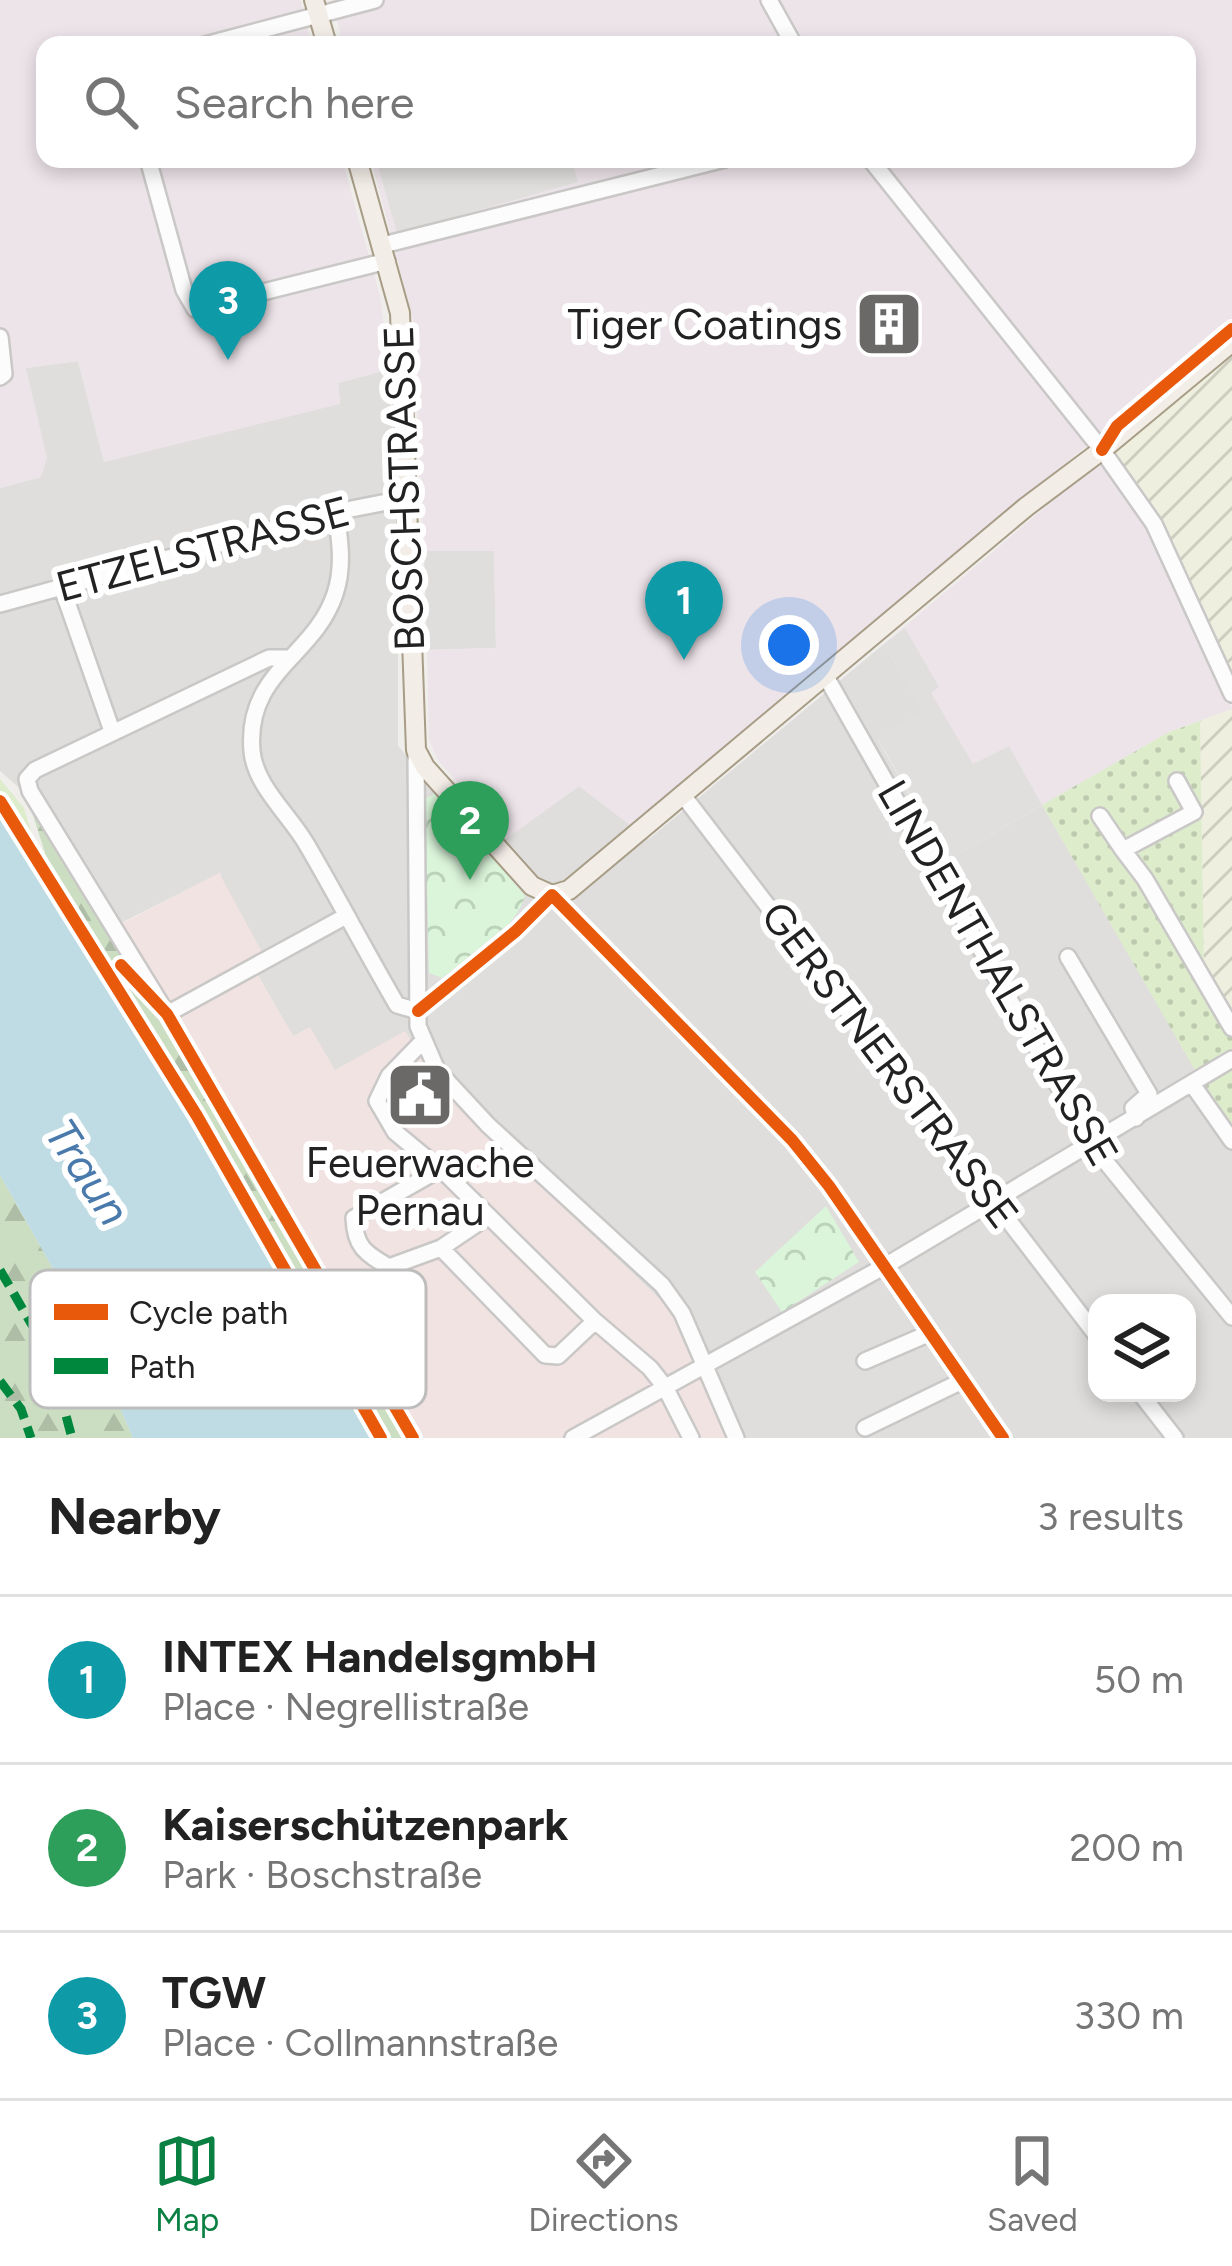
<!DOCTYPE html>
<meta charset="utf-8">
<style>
body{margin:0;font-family:Figtree,sans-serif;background:#f2f2f2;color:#222}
.controls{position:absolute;right:36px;bottom:36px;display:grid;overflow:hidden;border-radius:24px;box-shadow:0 6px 18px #0003}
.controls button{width:108px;height:108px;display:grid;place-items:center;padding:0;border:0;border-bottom:3px solid #e0e0e0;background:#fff;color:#222;font:60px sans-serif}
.you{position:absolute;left:789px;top:645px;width:42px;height:42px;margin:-30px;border:9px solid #fff;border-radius:50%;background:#1a73e8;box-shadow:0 0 0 18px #1a73e833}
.badge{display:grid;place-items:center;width:78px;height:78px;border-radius:50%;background:#0b8043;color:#fff;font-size:39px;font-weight:700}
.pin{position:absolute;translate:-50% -99px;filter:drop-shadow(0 3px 6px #0008)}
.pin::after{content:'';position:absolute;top:63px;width:42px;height:36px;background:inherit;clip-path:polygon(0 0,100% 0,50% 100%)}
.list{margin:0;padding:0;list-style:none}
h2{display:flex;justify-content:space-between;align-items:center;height:156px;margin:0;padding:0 48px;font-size:51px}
h2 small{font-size:39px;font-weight:400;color:#767676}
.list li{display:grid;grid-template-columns:78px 1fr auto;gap:36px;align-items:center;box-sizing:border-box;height:168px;padding:0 48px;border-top:3px solid #e0e0e0}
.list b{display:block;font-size:45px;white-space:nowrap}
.list p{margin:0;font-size:39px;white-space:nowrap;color:#767676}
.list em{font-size:39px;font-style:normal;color:#767676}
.icon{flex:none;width:66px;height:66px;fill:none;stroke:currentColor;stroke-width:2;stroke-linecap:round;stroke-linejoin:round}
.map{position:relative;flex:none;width:1232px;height:1438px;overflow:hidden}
.search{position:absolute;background:#fff;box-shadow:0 6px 18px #0003;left:36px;right:36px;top:36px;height:132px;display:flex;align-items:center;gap:30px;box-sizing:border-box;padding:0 42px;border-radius:24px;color:#767676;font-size:45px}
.sheet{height:660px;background:#fff}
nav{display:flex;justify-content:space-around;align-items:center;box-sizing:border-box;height:168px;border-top:3px solid #e0e0e0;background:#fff;font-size:33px;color:#767676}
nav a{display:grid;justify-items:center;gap:6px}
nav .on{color:#0b8043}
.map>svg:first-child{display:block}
.residential{fill:#dfdedc;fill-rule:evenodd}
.commercial{fill:#f1e3e1}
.industrial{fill:#ede4e9}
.farmland{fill:url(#farmland-furrows)}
.grass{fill:#ddeccb}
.forest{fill:url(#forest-firs)}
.park{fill:url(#park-crowns)}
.garden{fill:url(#garden-dots)}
.parking{fill:#e0dfde}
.water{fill:#bfdbe3}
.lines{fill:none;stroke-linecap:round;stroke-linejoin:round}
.minor-casing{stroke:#c9c8c7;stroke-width:20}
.major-casing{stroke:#a79c86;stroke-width:22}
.minor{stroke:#fdfcfc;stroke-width:15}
.major{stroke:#f3ede7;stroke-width:18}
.quiet{stroke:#00873e;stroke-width:9;stroke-dasharray:18 9;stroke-linecap:butt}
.cycleway-casing{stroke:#fff;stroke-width:20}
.cycleway{stroke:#e8590c;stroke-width:12}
.labels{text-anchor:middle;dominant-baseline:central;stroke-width:12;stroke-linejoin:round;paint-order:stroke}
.poi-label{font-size:42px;fill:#222;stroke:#fff;text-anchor:end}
.street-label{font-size:42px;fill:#222;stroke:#fff}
.water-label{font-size:45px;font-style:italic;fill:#4a7aab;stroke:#fff}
.key{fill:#fff;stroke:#bdbdbd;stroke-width:3}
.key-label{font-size:33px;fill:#222}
</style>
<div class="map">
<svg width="1232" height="1438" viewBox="0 0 1232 1438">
<defs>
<pattern id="farmland-furrows" width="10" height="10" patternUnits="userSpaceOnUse" patternTransform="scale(3)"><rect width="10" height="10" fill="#efefdf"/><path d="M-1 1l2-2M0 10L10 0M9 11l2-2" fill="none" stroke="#cdcdbf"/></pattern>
<pattern id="forest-firs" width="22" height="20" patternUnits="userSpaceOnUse" patternTransform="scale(3)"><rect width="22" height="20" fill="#cbdec1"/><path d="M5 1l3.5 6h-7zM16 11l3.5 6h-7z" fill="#aebea6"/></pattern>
<pattern id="park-crowns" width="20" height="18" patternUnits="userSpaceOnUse" patternTransform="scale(3)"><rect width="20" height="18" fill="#daf5da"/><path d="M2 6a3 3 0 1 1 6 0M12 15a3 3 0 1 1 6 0" fill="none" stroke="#bbd2bb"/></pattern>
<pattern id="garden-dots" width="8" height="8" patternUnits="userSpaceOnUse" patternTransform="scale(3)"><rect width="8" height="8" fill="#ddeccb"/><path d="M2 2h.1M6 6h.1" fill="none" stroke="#bdcaae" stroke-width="1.8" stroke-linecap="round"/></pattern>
</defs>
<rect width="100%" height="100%" fill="#f0eeeb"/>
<!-- residential -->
<path class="residential" d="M78 361 104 462 340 403 338 383 390 369 398 578V746L490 850 579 786 649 839 884 644 925 712 878 740 947 860 1042 805 1232 1133V1438H725L683 1337 665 1304 483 1132 433 1075 334 1071 293 1036 256 972 220 873 121 923 50 815 0 771V488L41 477 25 368ZM1097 1303H1187V1393H1097Z
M494 550 496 648 427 650 424 551Z"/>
<!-- commercial -->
<path class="commercial" d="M219 873 262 952 256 972 293 1036 310 1027 335 1070 405 1031 433 1075 483 1132 665 1304 683 1337 725 1438H417L121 924Z"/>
<!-- industrial -->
<path class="industrial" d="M0 0H300L312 45H45V159H342L380 296 390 369 338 383 340 404 104 462 78 361 26 368 47 458 41 477 0 488Z
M332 0H1232V325L630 825 579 786 509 837 439 762 429 740 427 650 496 648 494 551H424L413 320 371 159H1187V45H343Z
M1101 460 1155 534 1208 645 1232 709 1169 732 948 860 878 739 924 711 884 644Z"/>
<!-- farmland -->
<path class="farmland" d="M1232 353V676L1163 531 1109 454Z
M1232 709V1014L1204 972 1200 721Z"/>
<!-- grass -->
<path class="grass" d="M0 779 24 808 44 874 38 881 0 820Z"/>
<!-- forest -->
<path class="forest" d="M32 812H38L154 1008 224 1118 407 1438H390L210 1126 51 872Z
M0 1175 81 1318 133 1438H0Z"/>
<!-- park -->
<path class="park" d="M434 794 441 797 525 896C514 932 471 954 442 978L429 973 425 799Z
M826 1206 859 1262 782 1312 755 1272Z"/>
<!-- garden -->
<path class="garden" d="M1200 721 1204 971 1232 1014V1133L1204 1094 1196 1072 1042 805 1169 732Z"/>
<!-- parking -->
<path class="parking" d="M376 159H580L581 162 573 165 578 182 397 233Z
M905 628 939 687 931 693 973 764 1009 746 1042 805 948 860 878 739 924 711 884 644Z"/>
<!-- water -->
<path class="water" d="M0 820 205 1145 371 1438H133L81 1318 0 1175Z"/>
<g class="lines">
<defs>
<path id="minor" d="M769 0 794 45
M205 45 375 0
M148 159 184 290 195 309 387 261
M870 159 1102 450 1154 524 1232 694
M383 245 725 159
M0 337 4 374 0 377
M336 512C340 541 344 567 335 594 314 657 245 672 252 751 255 786 290 815 307 845 338 898 366 952 397 1005L418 1011
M61 585 112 731
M0 604 336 512 407 498
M288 658H269L35 770 27 779 30 791 167 1014 346 916
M825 675 1092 1145 1232 1317
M416 750 418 1026 437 1070 488 1125 662 1285 682 1313 736 1438
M1177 781 1194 812 1123 850 1145 879 1232 1028
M682 794 1097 1336
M1100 816 1123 850
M1068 957 1149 1094 1133 1108 1136 1118
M418 1011 516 931 552 895 792 1140 829 1186 1003 1438
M423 1041 389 1076 377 1101 395 1132 447 1175 595 1321 650 1368 665 1387 691 1438
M1192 1084 1232 1141
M440 1169 354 1218C355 1247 365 1253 389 1267L441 1248 487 1217
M441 1248 545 1355 558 1356 595 1321
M865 1361 930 1333
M1140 1393 1175 1438
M865 1428 962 1381
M573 1438 885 1266 1232 1059"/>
<path id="major" d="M314 0 327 45
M357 159 400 313 416 750 425 767 532 886 552 895 569 890 1026 507 1102 450 1232 342"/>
</defs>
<!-- minor casing -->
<use href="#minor" class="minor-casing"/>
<!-- major casing -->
<use href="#major" class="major-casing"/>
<!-- minor -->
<use href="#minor" class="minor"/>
<!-- major -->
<use href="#major" class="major"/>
<!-- quiet -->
<path class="quiet" d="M0 1270 50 1356 72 1438
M0 1381 21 1409 31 1438"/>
<defs>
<path id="cycleway" d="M1102 450 1117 426 1232 329
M0 801 197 1116 381 1438
M121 965 167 1014 413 1438
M418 1011 516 931 552 895 792 1140 829 1186 1003 1438"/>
</defs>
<!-- cycleway casing -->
<use href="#cycleway" class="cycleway-casing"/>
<!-- cycleway -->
<use href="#cycleway" class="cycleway"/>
</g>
<!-- icons -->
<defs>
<symbol id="building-square" viewBox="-11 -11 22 22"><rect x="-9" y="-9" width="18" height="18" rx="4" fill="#6a6968" stroke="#fff"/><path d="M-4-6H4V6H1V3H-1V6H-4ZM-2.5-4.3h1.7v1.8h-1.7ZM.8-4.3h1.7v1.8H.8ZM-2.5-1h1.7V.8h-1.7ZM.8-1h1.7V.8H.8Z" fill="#fff"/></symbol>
<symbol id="civic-square" viewBox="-11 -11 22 22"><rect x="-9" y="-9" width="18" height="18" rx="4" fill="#6a6968" stroke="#fff"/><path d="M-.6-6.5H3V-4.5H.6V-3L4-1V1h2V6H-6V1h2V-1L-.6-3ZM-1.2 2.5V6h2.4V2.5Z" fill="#fff"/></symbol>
</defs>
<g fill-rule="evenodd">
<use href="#building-square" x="851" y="286" width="76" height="76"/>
<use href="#civic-square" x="382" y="1057" width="76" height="76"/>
</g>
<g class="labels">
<!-- poi labels -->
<g class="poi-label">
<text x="842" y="324">Tiger Coatings</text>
<text x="420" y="1162" text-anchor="middle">Feuerwache<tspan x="420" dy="48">Pernau</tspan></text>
</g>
<!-- street labels -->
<g class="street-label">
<text transform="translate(404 488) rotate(-92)">BOSCHSTRASSE</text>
<text transform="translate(203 549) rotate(-15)">ETZELSTRASSE</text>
<text transform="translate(998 973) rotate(60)">LINDENTHALSTRASSE</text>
<text transform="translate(890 1065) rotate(53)">GERSTNERSTRASSE</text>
</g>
<!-- water labels -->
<g class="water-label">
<text transform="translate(88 1172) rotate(57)">Traun</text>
</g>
</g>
<!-- legend -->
<rect x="30" y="1270" width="396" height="138" rx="18" class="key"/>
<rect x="54" y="1304" width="54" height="16" fill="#e8590c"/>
<rect x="54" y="1358" width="54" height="16" fill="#00873e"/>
<g class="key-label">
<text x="129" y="1324">Cycle path</text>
<text x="129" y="1378">Path</text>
</g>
</svg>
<div class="controls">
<button><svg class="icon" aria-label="layers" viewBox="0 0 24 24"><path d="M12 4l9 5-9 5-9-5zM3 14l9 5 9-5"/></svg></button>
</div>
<div class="you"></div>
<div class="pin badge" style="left:684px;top:660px;background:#0f9aa8">1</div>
<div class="pin badge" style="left:470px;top:880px;background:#2e9e5b">2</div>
<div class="pin badge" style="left:228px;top:360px;background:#0f9aa8">3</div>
<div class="search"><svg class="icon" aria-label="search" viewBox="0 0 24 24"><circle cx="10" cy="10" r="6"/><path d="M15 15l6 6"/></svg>Search here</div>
</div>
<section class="sheet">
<h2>Nearby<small>3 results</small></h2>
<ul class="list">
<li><span class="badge" style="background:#0f9aa8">1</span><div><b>INTEX HandelsgmbH</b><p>Place · Negrellistraße</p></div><em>50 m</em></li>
<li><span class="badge" style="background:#2e9e5b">2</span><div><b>Kaiserschützenpark</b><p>Park · Boschstraße</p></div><em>200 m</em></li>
<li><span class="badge" style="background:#0f9aa8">3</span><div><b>TGW</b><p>Place · Collmannstraße</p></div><em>330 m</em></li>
</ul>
</section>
<nav>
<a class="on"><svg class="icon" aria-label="map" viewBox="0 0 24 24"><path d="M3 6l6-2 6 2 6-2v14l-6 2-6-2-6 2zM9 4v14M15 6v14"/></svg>Map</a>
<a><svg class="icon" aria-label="directions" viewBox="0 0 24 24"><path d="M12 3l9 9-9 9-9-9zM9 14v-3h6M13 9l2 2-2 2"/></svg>Directions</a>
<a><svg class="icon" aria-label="saved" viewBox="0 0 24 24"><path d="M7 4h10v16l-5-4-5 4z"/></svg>Saved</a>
</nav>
